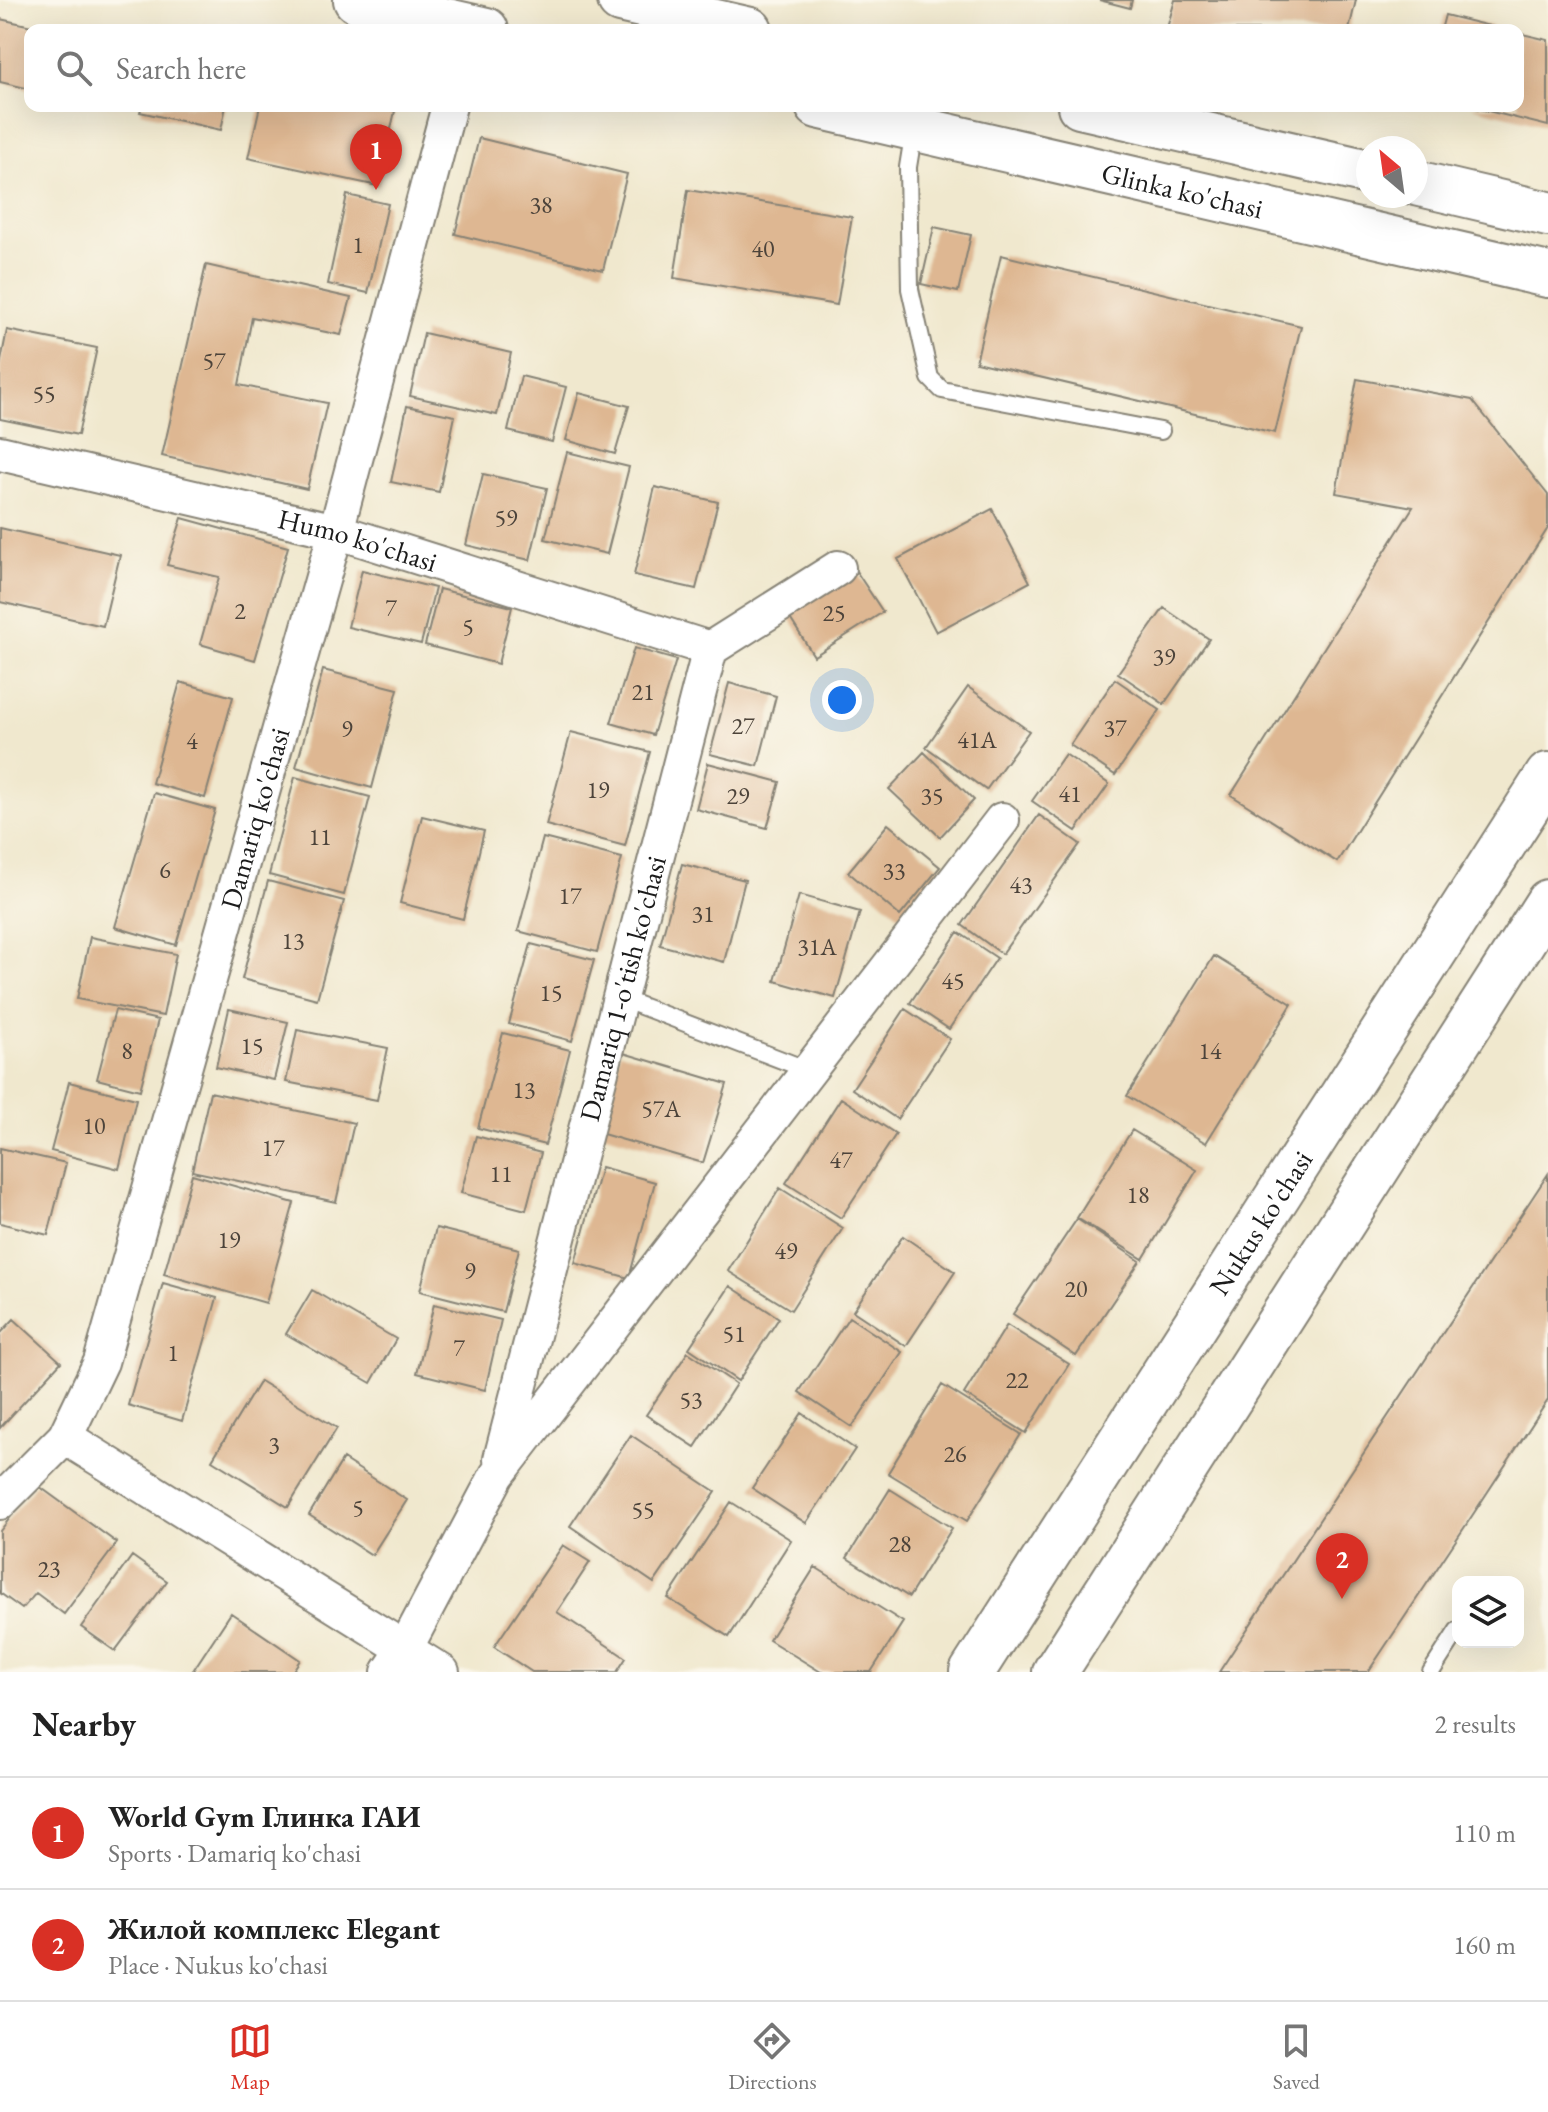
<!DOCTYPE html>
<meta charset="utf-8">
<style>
body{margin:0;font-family:"EB Garamond",serif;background:#f6f6f6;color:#222}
.controls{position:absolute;right:24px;bottom:24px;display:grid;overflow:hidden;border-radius:16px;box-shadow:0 8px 32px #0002}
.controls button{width:72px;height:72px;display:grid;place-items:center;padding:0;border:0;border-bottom:2px solid #e0e0e0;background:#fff;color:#222;font:40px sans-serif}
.compass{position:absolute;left:1356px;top:136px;width:72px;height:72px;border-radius:50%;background:#fff;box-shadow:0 8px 32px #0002;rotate:331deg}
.you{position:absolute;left:842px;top:700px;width:28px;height:28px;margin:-20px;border:6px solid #fff;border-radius:50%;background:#1a73e8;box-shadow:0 0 0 12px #1a73e833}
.badge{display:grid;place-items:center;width:52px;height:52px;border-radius:50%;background:#d93025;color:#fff;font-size:26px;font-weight:700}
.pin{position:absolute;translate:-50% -66px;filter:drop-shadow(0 2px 4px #0008)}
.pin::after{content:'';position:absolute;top:42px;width:28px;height:24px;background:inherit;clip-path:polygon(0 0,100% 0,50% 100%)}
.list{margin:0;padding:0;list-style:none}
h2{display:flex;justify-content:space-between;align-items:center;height:104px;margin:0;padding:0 32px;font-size:34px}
h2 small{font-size:26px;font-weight:400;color:#767676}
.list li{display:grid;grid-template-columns:52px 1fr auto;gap:24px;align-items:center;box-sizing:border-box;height:112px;padding:0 32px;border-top:2px solid #e0e0e0}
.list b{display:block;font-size:30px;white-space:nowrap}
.list p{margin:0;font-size:26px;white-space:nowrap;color:#767676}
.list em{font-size:26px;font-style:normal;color:#767676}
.icon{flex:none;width:44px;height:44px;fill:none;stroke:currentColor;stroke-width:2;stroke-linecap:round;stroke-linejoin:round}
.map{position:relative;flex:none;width:1548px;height:1672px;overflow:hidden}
.search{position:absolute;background:#fff;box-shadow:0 8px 32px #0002;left:24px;right:24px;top:24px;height:88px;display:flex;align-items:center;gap:20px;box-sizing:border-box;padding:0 28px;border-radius:16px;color:#767676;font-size:30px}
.sheet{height:328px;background:#fff}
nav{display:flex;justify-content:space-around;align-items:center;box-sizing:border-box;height:112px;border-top:2px solid #e0e0e0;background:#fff;font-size:22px;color:#767676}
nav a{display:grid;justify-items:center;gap:4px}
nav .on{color:#d93025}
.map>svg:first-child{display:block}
.building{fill:#deb792}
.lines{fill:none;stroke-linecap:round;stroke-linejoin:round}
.service-casing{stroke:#868275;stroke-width:20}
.minor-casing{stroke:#868275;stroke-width:38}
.secondary-casing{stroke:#868275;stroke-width:48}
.primary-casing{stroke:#868275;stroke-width:48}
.service{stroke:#fff;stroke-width:16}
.minor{stroke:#fff;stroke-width:34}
.secondary{stroke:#fff;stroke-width:44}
.primary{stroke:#fff;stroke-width:44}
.labels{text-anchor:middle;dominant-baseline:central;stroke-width:8;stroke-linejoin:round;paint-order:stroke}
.number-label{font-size:24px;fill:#4c433a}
.street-label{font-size:28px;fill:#1c1c1c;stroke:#fbf7ec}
</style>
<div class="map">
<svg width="1548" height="1672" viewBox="0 0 1548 1672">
<rect width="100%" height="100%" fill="#fbf7ec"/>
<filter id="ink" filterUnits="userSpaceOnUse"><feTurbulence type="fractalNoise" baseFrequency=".0125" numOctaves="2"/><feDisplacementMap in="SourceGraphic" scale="16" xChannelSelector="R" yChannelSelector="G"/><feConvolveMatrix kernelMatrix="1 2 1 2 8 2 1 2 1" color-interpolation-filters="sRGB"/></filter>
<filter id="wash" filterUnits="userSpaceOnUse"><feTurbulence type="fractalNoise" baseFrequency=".006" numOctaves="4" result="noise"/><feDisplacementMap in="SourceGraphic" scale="32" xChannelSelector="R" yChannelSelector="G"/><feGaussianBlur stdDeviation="1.8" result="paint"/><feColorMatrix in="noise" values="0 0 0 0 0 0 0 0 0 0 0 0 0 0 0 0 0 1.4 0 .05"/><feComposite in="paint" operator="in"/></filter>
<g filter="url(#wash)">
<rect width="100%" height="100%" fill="#f0e8ce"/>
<g id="blocks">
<!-- building -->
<path class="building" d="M1099 0H1132L1130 8Z
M1175 0H1356L1349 30H1175L1167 28Z
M1445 15 1502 29V30H1441Z
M0 19 45 29 30 30V89L0 82Z
M1518 33 1548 40V126L1472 107 1518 106Z
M142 106H226L221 130 140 112Z
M260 106H373L395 111 378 186 248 158Z
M479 138 627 174 603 270 455 234Z
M688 190 852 217 837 305 674 278Z
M347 195 388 204 368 293 328 284Z
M934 227 971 235 958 292 921 284Z
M1001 255 1301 326 1275 433 976 362Z
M206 265 351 298 341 335 252 317 239 385 327 403 307 489 162 456Z
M7 330 97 348 78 435 0 419V366Z
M424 333 511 353 497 415 410 396Z
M521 376 566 387 552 442 508 431Z
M1357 379 1472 400 1548 495V528L1337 862 1231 795 1413 507 1336 493Z
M579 393 629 406 615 454 566 440Z
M407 406 455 416 439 492 391 482Z
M567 452 629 467 607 554 545 539Z
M483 474 547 488 530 560 466 545Z
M655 487 718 502 696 589 634 575Z
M992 509 1030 582 936 632 898 559Z
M182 518 288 547 255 660 200 644 219 577 167 565Z
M0 528 120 555 103 626 0 602Z
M854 568 883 612 814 656 786 612Z
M362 570 435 588 421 644 348 627Z
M439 589 512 607 498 664 425 645Z
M1164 608 1209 639 1164 704 1118 673Z
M634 648 676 660 653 735 611 723Z
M323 670 398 689 372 788 296 767Z
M1115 679 1160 710 1115 775 1070 745Z
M180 682 233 697 205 798 152 783Z
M729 683 776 696 758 766 710 754Z
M968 687 1029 731 986 790 926 747Z
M571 732 650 752 625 846 546 825Z
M924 752 974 800 940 837 889 789Z
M1065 754 1109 784 1076 831 1032 801Z
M708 763 780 782 767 828 696 809Z
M295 777 370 797 344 895 269 875Z
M154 793 215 810 176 945 115 927Z
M1039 815 1080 844 1002 954 962 925Z
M422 816 484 831 463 919 400 903Z
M888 824 940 867 900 916 848 872Z
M543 838 622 858 597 952 518 931Z
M682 864 745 880 724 962 660 945Z
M268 881 344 901 317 999 242 979Z
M799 895 860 912 835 998 775 981Z
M958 932 997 958 949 1029 910 1003Z
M90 937 176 954 163 1016 77 999Z
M531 944 594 960 572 1041 509 1024Z
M1214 956 1292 1004 1206 1143 1127 1096Z
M229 1009 288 1022 274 1080 216 1067Z
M905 1009 950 1039 897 1119 852 1089Z
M115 1010 158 1020 140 1090 97 1079Z
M297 1030 388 1048 377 1100 286 1082Z
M503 1033 570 1050 545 1145 478 1128Z
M620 1052 727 1084 703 1163 596 1132Z
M69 1082 136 1099 119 1169 51 1151Z
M210 1092 354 1123 336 1202 192 1171Z
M841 1098 896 1134 841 1218 786 1183Z
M1132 1130 1197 1170 1143 1259 1077 1218Z
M476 1136 541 1153 526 1210 461 1193Z
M0 1148 66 1163 48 1235 0 1223Z
M601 1167 655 1182 629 1278 575 1263Z
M192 1174 294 1203 266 1303 164 1274Z
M1548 1174V1400L1466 1525 1368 1672H1219Z
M780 1188 843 1228 791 1310 728 1271Z
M1077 1219 1140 1261 1076 1356 1013 1314Z
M436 1228 519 1249 503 1312 420 1291Z
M903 1236 955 1272 906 1346 853 1311Z
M163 1283 217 1298 182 1421 128 1405Z
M730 1286 779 1318 738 1381 689 1348Z
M312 1290 396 1339 371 1383 286 1334Z
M434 1304 501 1320 485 1390 417 1373Z
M849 1317 902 1352 852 1427 799 1392Z
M14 1319 61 1362 0 1428V1334Z
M1007 1325 1069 1364 1026 1433 964 1394Z
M688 1352 736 1384 695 1447 646 1415Z
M260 1381 337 1428 288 1507 212 1460Z
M942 1385 1021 1434 967 1521 888 1473Z
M802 1413 855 1449 806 1523 752 1488Z
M631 1435 716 1492 654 1583 570 1526Z
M343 1459 407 1500 372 1555 309 1515Z
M36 1484 117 1543 64 1614 36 1593 22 1609 0 1593V1531Z
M890 1489 952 1528 909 1597 847 1558Z
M731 1502 791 1540 729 1637 668 1598Z
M563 1545 590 1562 557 1612 626 1658 617 1672H532L494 1647Z
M132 1556 167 1581 115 1651 81 1627Z
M815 1567 903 1622 871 1672H821L769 1640Z
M231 1613 300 1660 292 1672H192Z"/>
</g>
</g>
<g filter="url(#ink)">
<use href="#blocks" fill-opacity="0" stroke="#868275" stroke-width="2"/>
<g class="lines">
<defs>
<path id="service" d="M914 130 908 167 910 289 930 378 942 390 1161 431
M620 998 808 1070
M1431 1672 1458 1630"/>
<g id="minor">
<path id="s1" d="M0 453 336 531 710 649"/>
<path d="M65 1437 442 1672"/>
<path id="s2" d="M501 1459 710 649 838 568"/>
<path id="s3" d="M0 1502 65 1437 101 1362 336 531 449 106"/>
<path d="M389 1672 406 1647 497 1475 1002 820"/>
</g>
<g id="secondary">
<path d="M356 0 486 30"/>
<path d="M620 0 750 30"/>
<path id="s4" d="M818 106 1548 275"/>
<path d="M1080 106 1368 172"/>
<path d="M1416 183 1548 214"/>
</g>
<g id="primary">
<path id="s5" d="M972 1672 1548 775"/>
<path d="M1055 1672 1548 902"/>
</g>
</defs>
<!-- service casing -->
<use href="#service" class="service-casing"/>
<!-- minor casing -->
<use href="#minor" class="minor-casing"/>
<!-- secondary casing -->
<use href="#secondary" class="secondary-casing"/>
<!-- primary casing -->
<use href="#primary" class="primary-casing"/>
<!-- service -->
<use href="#service" class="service"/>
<!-- minor -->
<use href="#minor" class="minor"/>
<!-- secondary -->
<use href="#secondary" class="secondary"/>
<!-- primary -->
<use href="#primary" class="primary"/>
</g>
</g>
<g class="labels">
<!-- number labels -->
<g class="number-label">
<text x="541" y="204">38</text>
<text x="358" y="244">1</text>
<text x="763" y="248">40</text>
<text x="214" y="360">57</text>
<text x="44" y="393">55</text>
<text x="506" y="517">59</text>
<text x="391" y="607">7</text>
<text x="240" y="610">2</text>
<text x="834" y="612">25</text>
<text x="468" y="626">5</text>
<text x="1164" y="656">39</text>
<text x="643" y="691">21</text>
<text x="743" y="725">27</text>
<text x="1115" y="727">37</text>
<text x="347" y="728">9</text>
<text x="977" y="739">41A</text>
<text x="192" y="740">4</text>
<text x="598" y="789">19</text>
<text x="1070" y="793">41</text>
<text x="738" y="795">29</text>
<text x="932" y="795">35</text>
<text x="320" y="836">11</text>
<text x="165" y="869">6</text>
<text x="894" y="870">33</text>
<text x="1021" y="884">43</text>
<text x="570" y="895">17</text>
<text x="703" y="913">31</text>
<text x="293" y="940">13</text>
<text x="817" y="946">31A</text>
<text x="953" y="980">45</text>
<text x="551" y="992">15</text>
<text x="252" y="1045">15</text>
<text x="127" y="1050">8</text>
<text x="1210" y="1050">14</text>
<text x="524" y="1089">13</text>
<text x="661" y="1108">57A</text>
<text x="94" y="1125">10</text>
<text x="273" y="1147">17</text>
<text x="841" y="1159">47</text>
<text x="501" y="1173">11</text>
<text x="1138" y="1194">18</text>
<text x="229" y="1239">19</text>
<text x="786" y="1250">49</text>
<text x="470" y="1270">9</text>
<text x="1076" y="1288">20</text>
<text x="734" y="1333">51</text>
<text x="459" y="1347">7</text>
<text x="173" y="1352">1</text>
<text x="1017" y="1379">22</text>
<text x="691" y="1399">53</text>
<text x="274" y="1444">3</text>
<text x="955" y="1453">26</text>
<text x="358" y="1507">5</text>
<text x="643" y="1509">55</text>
<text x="900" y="1543">28</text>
<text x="49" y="1568">23</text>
</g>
<!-- street labels -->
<g class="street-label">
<text stroke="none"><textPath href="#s4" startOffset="374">Glinka ko'chasi</textPath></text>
<text stroke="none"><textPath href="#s1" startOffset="368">Humo ko'chasi</textPath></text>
<text stroke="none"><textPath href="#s3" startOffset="740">Damariq ko'chasi</textPath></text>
<text stroke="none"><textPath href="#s2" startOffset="486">Damariq 1-o'tish ko'chasi</textPath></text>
<text stroke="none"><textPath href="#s5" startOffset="534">Nukus ko'chasi</textPath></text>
</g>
</g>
</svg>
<div class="controls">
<button><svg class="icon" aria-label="layers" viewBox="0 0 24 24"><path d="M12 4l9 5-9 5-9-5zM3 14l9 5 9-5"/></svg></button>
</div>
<svg class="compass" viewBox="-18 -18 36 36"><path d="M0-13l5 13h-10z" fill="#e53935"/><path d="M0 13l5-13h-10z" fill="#767676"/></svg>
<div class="you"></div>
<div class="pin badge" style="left:376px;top:190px">1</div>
<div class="pin badge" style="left:1342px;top:1599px">2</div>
<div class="search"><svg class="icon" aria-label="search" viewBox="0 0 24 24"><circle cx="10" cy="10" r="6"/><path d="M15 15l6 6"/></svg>Search here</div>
</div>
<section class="sheet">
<h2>Nearby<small>2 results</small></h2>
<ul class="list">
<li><span class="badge">1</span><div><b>World Gym Глинка ГАИ</b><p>Sports · Damariq ko'chasi</p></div><em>110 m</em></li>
<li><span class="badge">2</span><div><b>Жилой комплекс Elegant</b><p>Place · Nukus ko'chasi</p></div><em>160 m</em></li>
</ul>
</section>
<nav>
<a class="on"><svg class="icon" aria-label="map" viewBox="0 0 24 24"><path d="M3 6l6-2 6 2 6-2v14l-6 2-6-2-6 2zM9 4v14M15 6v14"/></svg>Map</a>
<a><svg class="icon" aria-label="directions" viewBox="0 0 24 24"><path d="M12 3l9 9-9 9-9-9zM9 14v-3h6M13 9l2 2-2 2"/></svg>Directions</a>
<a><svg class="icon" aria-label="saved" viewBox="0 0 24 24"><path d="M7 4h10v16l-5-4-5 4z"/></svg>Saved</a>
</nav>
